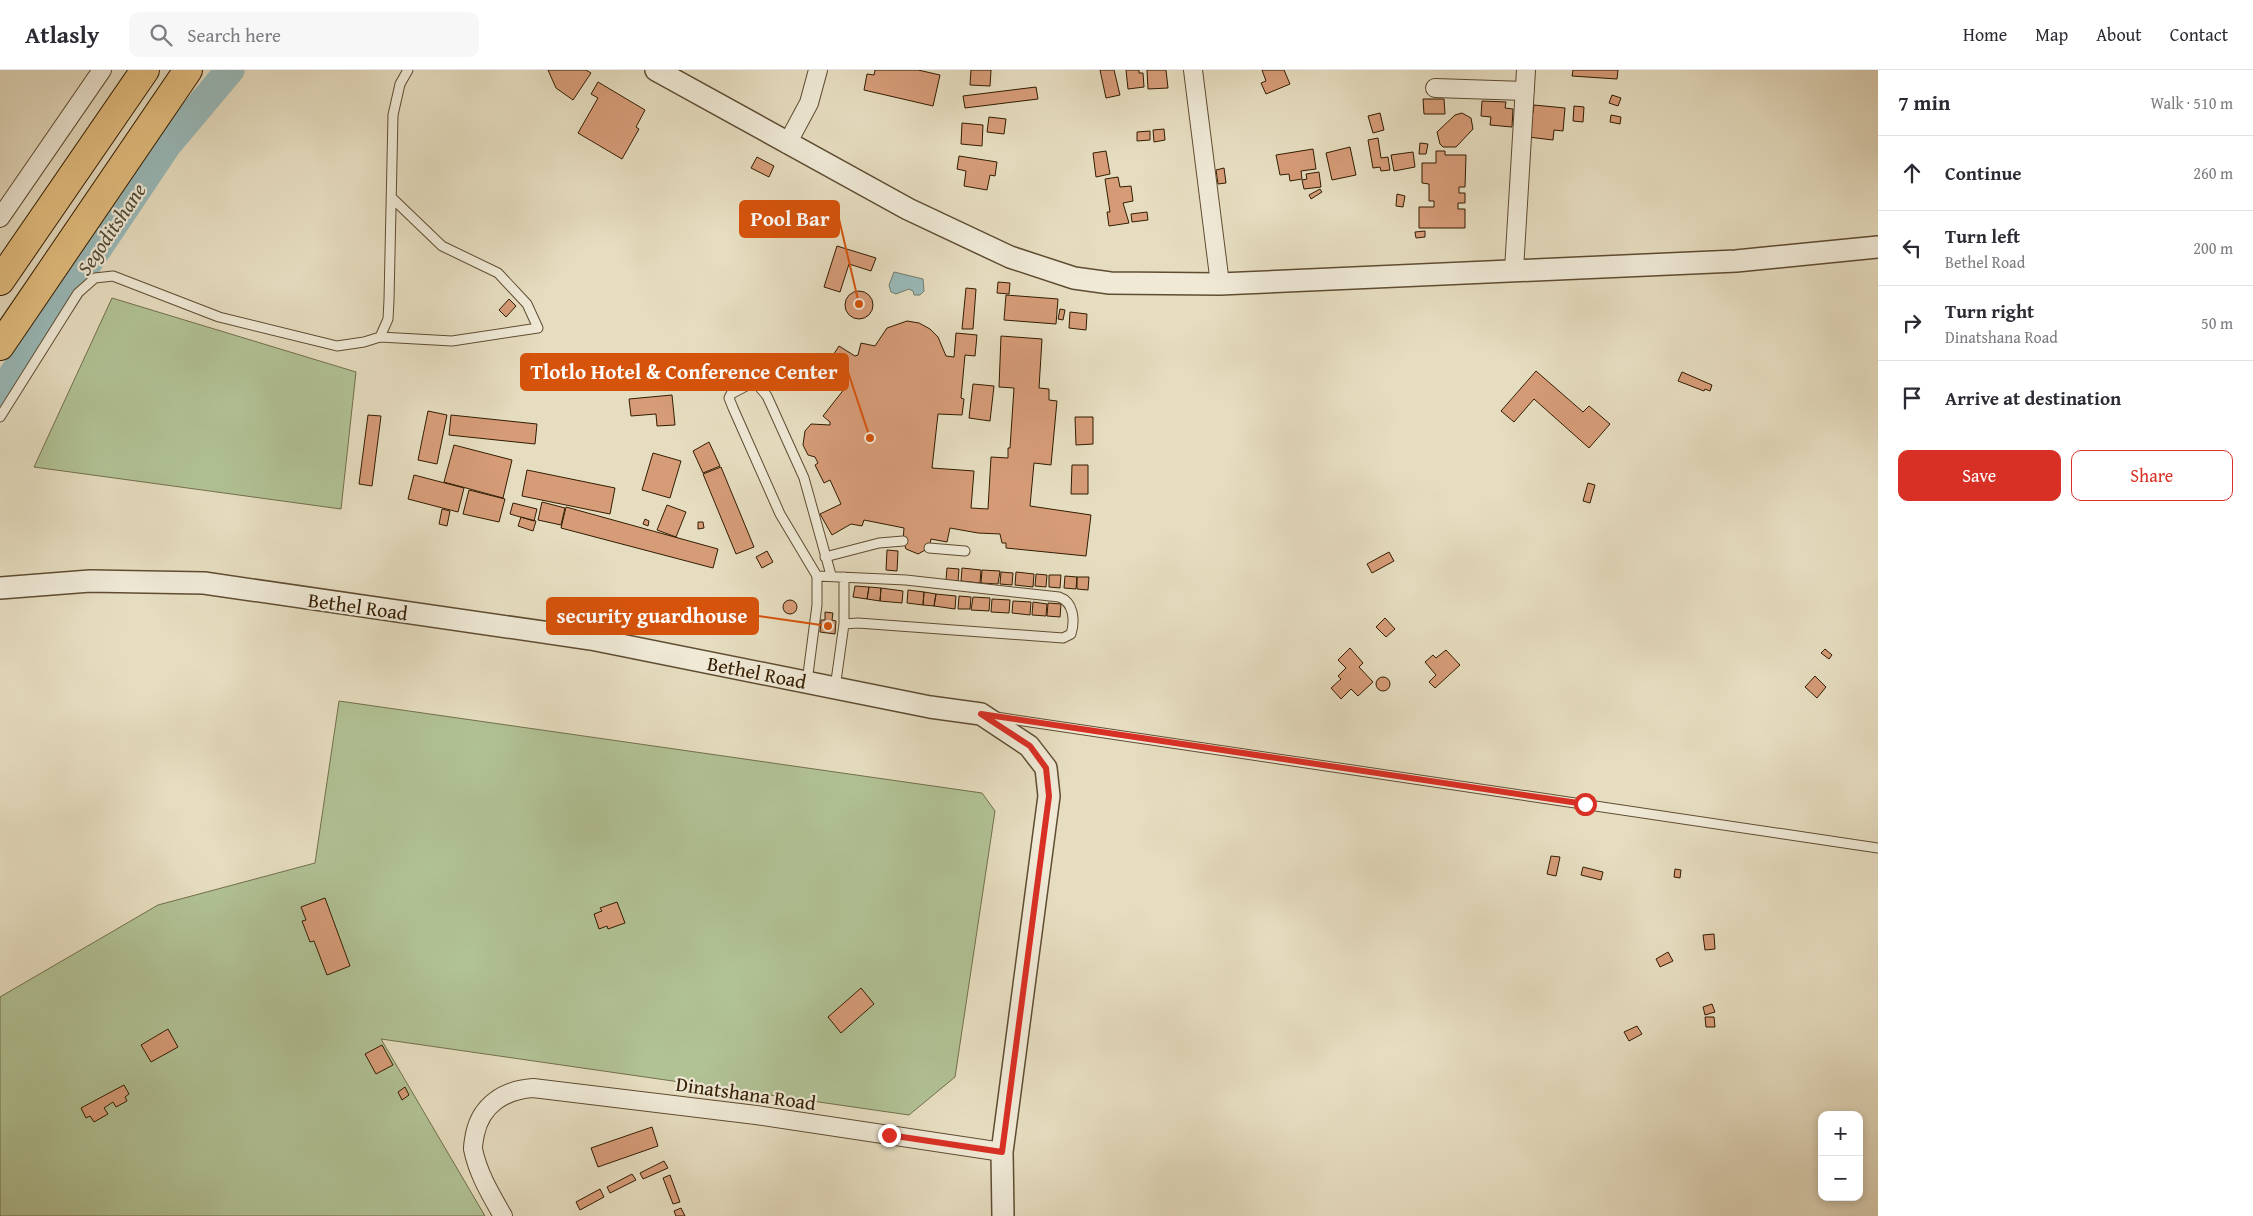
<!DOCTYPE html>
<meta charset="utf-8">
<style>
body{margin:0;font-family:"Gentium Book Plus",serif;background:#f7f7f7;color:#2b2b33}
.controls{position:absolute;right:15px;bottom:15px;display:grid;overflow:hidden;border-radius:10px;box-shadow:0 2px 8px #0003}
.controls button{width:45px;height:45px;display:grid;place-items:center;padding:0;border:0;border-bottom:1px solid #e1e1e2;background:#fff;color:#2b2b33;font:25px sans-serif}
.stop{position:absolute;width:15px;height:15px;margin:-11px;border:4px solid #d93025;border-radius:50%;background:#fff}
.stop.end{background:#d93025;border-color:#fff;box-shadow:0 1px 5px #0008}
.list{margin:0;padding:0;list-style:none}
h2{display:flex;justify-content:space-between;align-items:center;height:65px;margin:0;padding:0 20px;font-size:21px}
h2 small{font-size:16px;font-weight:400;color:#7c7c81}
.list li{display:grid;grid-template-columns:32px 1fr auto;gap:15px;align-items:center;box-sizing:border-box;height:75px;padding:0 20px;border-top:1px solid #e1e1e2}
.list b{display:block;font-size:19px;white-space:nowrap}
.list p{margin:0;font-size:16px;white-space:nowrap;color:#7c7c81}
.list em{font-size:16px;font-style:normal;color:#7c7c81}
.actions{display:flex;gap:10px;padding:15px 20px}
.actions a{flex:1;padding:11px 0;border:1px solid #d93025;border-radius:10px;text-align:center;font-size:18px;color:#d93025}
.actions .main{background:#d93025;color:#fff}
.icon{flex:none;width:28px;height:28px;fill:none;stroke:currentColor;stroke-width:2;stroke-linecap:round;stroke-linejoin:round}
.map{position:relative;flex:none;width:1878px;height:1146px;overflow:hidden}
header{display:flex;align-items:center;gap:30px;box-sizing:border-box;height:70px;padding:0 25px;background:#fff;border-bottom:1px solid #e1e1e2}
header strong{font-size:24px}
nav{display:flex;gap:28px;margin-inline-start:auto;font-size:18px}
.search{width:350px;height:45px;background:#f7f7f7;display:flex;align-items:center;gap:12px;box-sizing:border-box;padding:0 18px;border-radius:10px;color:#7c7c81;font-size:19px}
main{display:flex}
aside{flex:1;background:#fff}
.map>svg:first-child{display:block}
.green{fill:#b1c295;stroke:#726f4b}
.water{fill:#99baba;stroke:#707b70}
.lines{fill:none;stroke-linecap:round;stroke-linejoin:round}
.river{stroke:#99baba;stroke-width:29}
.building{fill:#d69c78;stroke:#321c01}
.service-casing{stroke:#5f4c31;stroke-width:11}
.minor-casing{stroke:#5f4c31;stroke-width:20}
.tertiary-casing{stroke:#5f4c31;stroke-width:24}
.primary-casing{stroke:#321c01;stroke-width:30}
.service{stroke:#efe9d6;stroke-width:9}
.minor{stroke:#efe9d6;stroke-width:18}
.tertiary{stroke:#efe9d6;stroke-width:21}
.primary{stroke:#e3be80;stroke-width:28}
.route{stroke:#d93025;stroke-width:6}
.labels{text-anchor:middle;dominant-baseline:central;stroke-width:4.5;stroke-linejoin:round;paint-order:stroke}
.street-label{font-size:20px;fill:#321c01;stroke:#efe9d6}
.water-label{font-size:21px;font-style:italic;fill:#514b38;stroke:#efe9d6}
.leader{fill:none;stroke:#d6530b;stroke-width:2}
.callout-dot{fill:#d6530b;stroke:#efe9d6;stroke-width:2}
.callout{fill:#d6530b;stroke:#d6530b;stroke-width:2}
.callout-label{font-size:21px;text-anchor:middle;font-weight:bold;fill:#fff}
</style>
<header>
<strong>Atlasly</strong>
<div class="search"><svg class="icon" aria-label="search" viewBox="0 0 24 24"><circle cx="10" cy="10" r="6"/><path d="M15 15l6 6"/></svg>Search here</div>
<nav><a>Home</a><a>Map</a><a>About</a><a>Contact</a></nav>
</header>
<main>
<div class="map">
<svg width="1878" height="1146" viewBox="0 0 1878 1146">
<rect width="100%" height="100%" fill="#e6ddc0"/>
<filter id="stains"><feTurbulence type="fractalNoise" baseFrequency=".004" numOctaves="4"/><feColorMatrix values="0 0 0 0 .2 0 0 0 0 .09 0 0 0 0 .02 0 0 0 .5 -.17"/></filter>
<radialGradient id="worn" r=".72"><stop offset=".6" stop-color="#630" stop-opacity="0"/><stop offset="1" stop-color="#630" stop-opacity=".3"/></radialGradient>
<!-- green -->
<path class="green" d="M112 228 356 302 341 439 34 397Z
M339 631 982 723 995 741 955 1007 909 1045 381 969 485 1146H0V927L158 835 315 793Z"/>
<!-- water -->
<path class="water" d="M894 202 923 209 924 221 920 225H914L913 221 909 219 896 224 891 222 889 215Z"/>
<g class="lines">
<!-- river -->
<path class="river" d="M0 324 167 75 230 0"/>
</g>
<!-- building -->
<path class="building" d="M548 0H586L591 3 573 30 556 18Z
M875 0H918L940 5 933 36 864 20 867 4 874 5Z
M971 0H991L990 16 970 15Z
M1100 0H1114L1120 25 1106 28Z
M1126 0H1139V3H1143L1144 17 1128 19Z
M1147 0H1166L1168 18 1148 19Z
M1262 0H1284L1290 14 1266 24 1261 13 1266 11Z
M1573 0H1618L1617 9 1572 6Z
M598 12 645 40 636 57 639 59 622 89 578 63 598 28 591 24Z
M1036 17 1038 29 965 38 963 26Z
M1612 25 1621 28 1618 36 1609 33Z
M1423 29H1444L1445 44H1424Z
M1482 31 1506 32 1505 38 1513 39 1512 57 1490 55 1491 47 1481 46Z
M1534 35 1565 38 1563 61 1554 60 1553 70 1528 67 1531 43H1533Z
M1574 36 1584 37 1583 52 1573 51Z
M1380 43 1384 60 1373 63 1368 46Z
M1462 43 1471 48 1473 59 1456 77H1443L1440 74 1437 62 1455 45Z
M1611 45 1621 47 1620 54 1610 52Z
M989 47 1006 49 1004 64 987 62Z
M962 53 983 55 982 76 961 74Z
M1164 59 1165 70 1154 72 1153 60Z
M1150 61V70L1137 71V62Z
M1378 68 1381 88 1388 87 1390 100 1381 101 1380 97 1373 98 1368 70Z
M1420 73 1428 74 1426 84H1419Z
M1350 77 1356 105 1332 110 1326 83Z
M1313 79 1316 99 1301 101 1302 109 1290 111 1289 104 1280 105 1276 85Z
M1106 81 1110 104 1096 107 1093 83Z
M1436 81H1445V85H1466L1465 117H1459V123H1465V133H1458V139H1465V158H1419V137H1434V131H1429V114L1422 113V93H1436Z
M1413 82 1415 97 1394 101 1391 85Z
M959 86 997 92 995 106 990 105 987 120 964 116 966 101 957 99Z
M757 87 774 96 769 107 751 98Z
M1224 98 1226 113 1218 114 1216 100Z
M1319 102 1321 117 1304 119 1302 110 1307 109 1306 104Z
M1118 107 1120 117 1131 116 1133 131 1123 133 1129 153 1109 156 1107 142H1110L1105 109Z
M1320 119 1322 122 1311 129 1309 125Z
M1397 124 1405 126 1403 137 1396 136Z
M1147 142 1148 150 1132 152 1131 144Z
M1425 161V167L1416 168 1415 162Z
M837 176 876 188 871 201 849 194 840 222 824 217Z
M998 212 1010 213 1009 224 997 223Z
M966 218 976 219 973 259H962Z
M845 235a14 14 0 1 1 28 0a14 14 0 1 1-28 0Z
M1006 225 1058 229 1056 254 1004 250Z
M509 229 516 236 506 247 499 240Z
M1060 239 1065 240 1063 250 1058 249Z
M1070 242 1087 244 1086 260 1069 258Z
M907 251 919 253 930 259 938 267 946 286 954 287 956 263 977 265 975 286 965 285 961 328 964 329 962 345 938 344 932 398 974 401 971 438 988 439 991 387 1008 388V378H1010L1014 318 999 317 1001 266 1042 269 1039 318 1049 319V330L1057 331 1051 395 1034 393 1030 436 1091 445 1086 486 1006 478V473H1002L1000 464 978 463 950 458 947 472 931 469 929 478 918 484 906 479 903 471 904 458 864 450 862 456 851 454 832 465 820 444 841 434 830 410 824 413 815 395 818 393 815 387 808 385 803 375 805 361 811 354 830 355V352L823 346 845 318 822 302 839 276 855 286 858 285 861 273 875 276 887 258Z
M1536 301 1583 342 1589 336 1610 354 1589 378 1534 329 1514 352 1501 341Z
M1682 302 1712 315 1710 321 1705 319 1704 321 1678 311Z
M973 314 994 316 990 351 969 348Z
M672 325 675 355 657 356 656 344 631 346 629 329Z
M428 341 447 345 437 394 418 390Z
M368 345 381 346 372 416 359 414Z
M451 345 537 354 535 374 449 365Z
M1075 347H1093V374L1076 375Z
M709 372 720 396 703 403 693 381Z
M454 375 512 390 503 428 444 412Z
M653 383 681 391 670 428 642 420Z
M1072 395H1088V424H1071Z
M721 397 754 477 736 484 703 404Z
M527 400 615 418 610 444 522 426Z
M414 405 464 418 458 442 408 429Z
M1588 413 1595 415 1590 433 1583 431Z
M469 420 505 429 499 452 463 444Z
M542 432 565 438 561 455 538 450Z
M513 433 537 439 534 451 510 444Z
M667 435 686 442 676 467 657 460Z
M566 437 718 479 713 498 561 458Z
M442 439 450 441 447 456 439 454Z
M521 447 536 451 533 461 518 456Z
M645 449 649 451 648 456 643 454Z
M698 452H703L704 458 698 459Z
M887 480 898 481 897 501 886 500Z
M767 481 773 492 762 498 756 487Z
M1389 482 1394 491 1372 503 1367 494Z
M947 498 959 499 958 511 946 510Z
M962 498 981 500 980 513 961 511Z
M982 500 1000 501 998 514 981 513Z
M1001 502 1013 503 1012 515 1000 514Z
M1016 502 1034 504 1033 517 1015 515Z
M1036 504 1047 505 1046 517 1035 516Z
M1049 505H1061L1060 518 1049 517Z
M1065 506 1077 507 1076 519 1064 518Z
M1077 507H1089L1088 520 1077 519Z
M855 516 869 517 867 529 853 527Z
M869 517 881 518 880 531 867 529Z
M881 518 903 521 902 533 880 531Z
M908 520 924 522 923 535 907 533Z
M924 522 936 524 934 536 923 535Z
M936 524 956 526 955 539 934 536Z
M959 526 971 527 970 539H958Z
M973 527 990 528 989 541 971 540Z
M992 529 1010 530 1009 543 991 542Z
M783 537a7 7 0 1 1 14 0a7 7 0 1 1-14 0Z
M1013 531 1031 532 1030 545 1012 543Z
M1033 532 1047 534 1046 546 1032 545Z
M1048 533 1061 534 1060 547 1047 546Z
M825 542 833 543 832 550 836 551 835 564 820 562 821 550H825Z
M1385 548 1395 559 1386 567 1376 557Z
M1350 578 1363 593 1359 597 1373 612 1358 626 1351 619 1341 629 1331 618 1341 609 1338 606 1346 598 1338 590Z
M1825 579 1832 585 1829 589 1821 583Z
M1446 580 1460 595 1435 618 1429 612 1436 605 1425 592 1433 585 1436 588Z
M1815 606 1826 617 1817 628 1805 617Z
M1376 614a7 7 0 1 1 14 0a7 7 0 1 1-14 0Z
M1551 786 1560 787 1556 806 1547 804Z
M1583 797 1603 802 1601 810 1581 805Z
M1675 799 1681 800 1680 808 1674 807Z
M325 828 350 896 327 905 314 871 310 872 302 851 306 850 301 837Z
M617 832 625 853 608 859 607 856 599 859 594 844 602 841 600 838Z
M1714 864 1715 879 1705 880 1703 865Z
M1668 882 1673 891 1660 897 1656 889Z
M861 918 874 934 841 963 828 947Z
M1712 934 1715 942 1705 945 1703 937Z
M1705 947H1714L1715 957H1706Z
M1637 956 1642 964 1629 971 1624 962Z
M168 959 178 977 151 992 141 975Z
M382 975 393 995 376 1004 365 984Z
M124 1015 129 1024 125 1027 127 1031 116 1037 113 1032 104 1038 108 1044 94 1052 90 1046 86 1048 81 1038Z
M405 1017 409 1025 402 1030 398 1022Z
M652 1057 658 1076 598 1097 591 1078Z
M664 1091 668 1098 643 1109 640 1103Z
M632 1104 636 1110 610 1123 607 1117Z
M670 1105 680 1132 673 1134 663 1108Z
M600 1119 604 1127 580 1140 576 1132Z
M681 1138 685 1146H676L674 1141Z"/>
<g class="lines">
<defs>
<path id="service" d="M380 267 388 249 389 230 393 45 400 14 408 0
M0 347 78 223 95 208 113 206 219 247 337 276 364 272 380 267 452 271 538 258 527 234 498 203 442 176 391 127
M929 478 965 481
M825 487 879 473 903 471
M817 506 780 444 733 338 729 328 731 324 748 315 757 314 767 326 804 408 831 505
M844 554V507
M807 612 817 535V506L906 510 1059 527C1074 532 1075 551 1071 564L1063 568 858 553 844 554 835 618
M996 647 1878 778"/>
<path id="minor" d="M1193 0 1220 214
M1435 18 1525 21
M787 74 809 33 818 0
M0 148 102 0
M1514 200 1526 0
M503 1146C491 1125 478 1104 473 1079 473 1075 474 1069 475 1064 481 1035 504 1020 533 1018L756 1045 1002 1082"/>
<path id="tertiary" d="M656 0 908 139 1010 187 1074 208 1110 213 1220 214 1736 191 1878 177
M0 518 90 511 204 513 591 569 930 637 981 644 1029 676 1046 698 1049 726 1002 1082 1003 1146"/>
<path id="primary" d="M0 211 145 0
M0 276 188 0"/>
</defs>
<!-- service casing -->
<use href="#service" class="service-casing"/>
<!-- minor casing -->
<use href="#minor" class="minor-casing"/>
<!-- tertiary casing -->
<use href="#tertiary" class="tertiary-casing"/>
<!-- primary casing -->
<use href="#primary" class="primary-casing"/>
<!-- service -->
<use href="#service" class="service"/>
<!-- minor -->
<use href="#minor" class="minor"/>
<!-- tertiary -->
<use href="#tertiary" class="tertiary"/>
<!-- primary -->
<use href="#primary" class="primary"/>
</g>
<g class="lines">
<!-- route -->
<path class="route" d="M889 1065 1002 1082 1049 726 1046 698 1030 676 981 644 1585 734"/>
</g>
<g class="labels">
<!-- street labels -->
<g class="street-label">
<text transform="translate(358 536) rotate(8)">Bethel Road</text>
<text transform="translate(757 602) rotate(11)">Bethel Road</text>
<text transform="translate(746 1023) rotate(8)">Dinatshana Road</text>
</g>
<!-- water labels -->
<g class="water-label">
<text transform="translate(111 159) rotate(-56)">Segoditshane</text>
</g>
</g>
<!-- callouts -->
<path class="leader" d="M859 234L839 149M870 368L848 302M828 556L758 546"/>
<g class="callout-dot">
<circle cx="859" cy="234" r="5"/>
<circle cx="870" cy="368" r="5"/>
<circle cx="828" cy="556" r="5"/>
</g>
<g class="callout">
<rect x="740" y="131" width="99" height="36" rx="5"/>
<rect x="521" y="284" width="327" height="36" rx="5"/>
<rect x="547" y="528" width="211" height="36" rx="5"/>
</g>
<g class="callout-label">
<text x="790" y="156">Pool Bar</text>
<text x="684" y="309">Tlotlo Hotel &amp; Conference Center</text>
<text x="652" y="553">security guardhouse</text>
</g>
<rect width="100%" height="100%" filter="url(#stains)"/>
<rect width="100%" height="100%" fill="url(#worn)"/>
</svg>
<div class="controls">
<button>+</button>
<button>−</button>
</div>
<div class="stop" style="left:1585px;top:734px"></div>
<div class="stop end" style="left:889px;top:1065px"></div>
</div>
<aside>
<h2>7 min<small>Walk · 510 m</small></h2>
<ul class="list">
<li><svg class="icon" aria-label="ahead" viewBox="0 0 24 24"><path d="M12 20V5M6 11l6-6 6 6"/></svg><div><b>Continue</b></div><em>260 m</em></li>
<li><svg class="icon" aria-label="left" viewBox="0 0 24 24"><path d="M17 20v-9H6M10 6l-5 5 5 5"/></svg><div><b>Turn left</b><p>Bethel Road</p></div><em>200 m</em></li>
<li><svg class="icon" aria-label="right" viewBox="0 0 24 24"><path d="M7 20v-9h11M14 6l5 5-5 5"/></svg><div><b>Turn right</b><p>Dinatshana Road</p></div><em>50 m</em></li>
<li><svg class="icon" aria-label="arrive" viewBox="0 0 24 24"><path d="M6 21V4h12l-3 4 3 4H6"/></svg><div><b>Arrive at destination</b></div></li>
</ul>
<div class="actions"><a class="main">Save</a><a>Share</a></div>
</aside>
</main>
